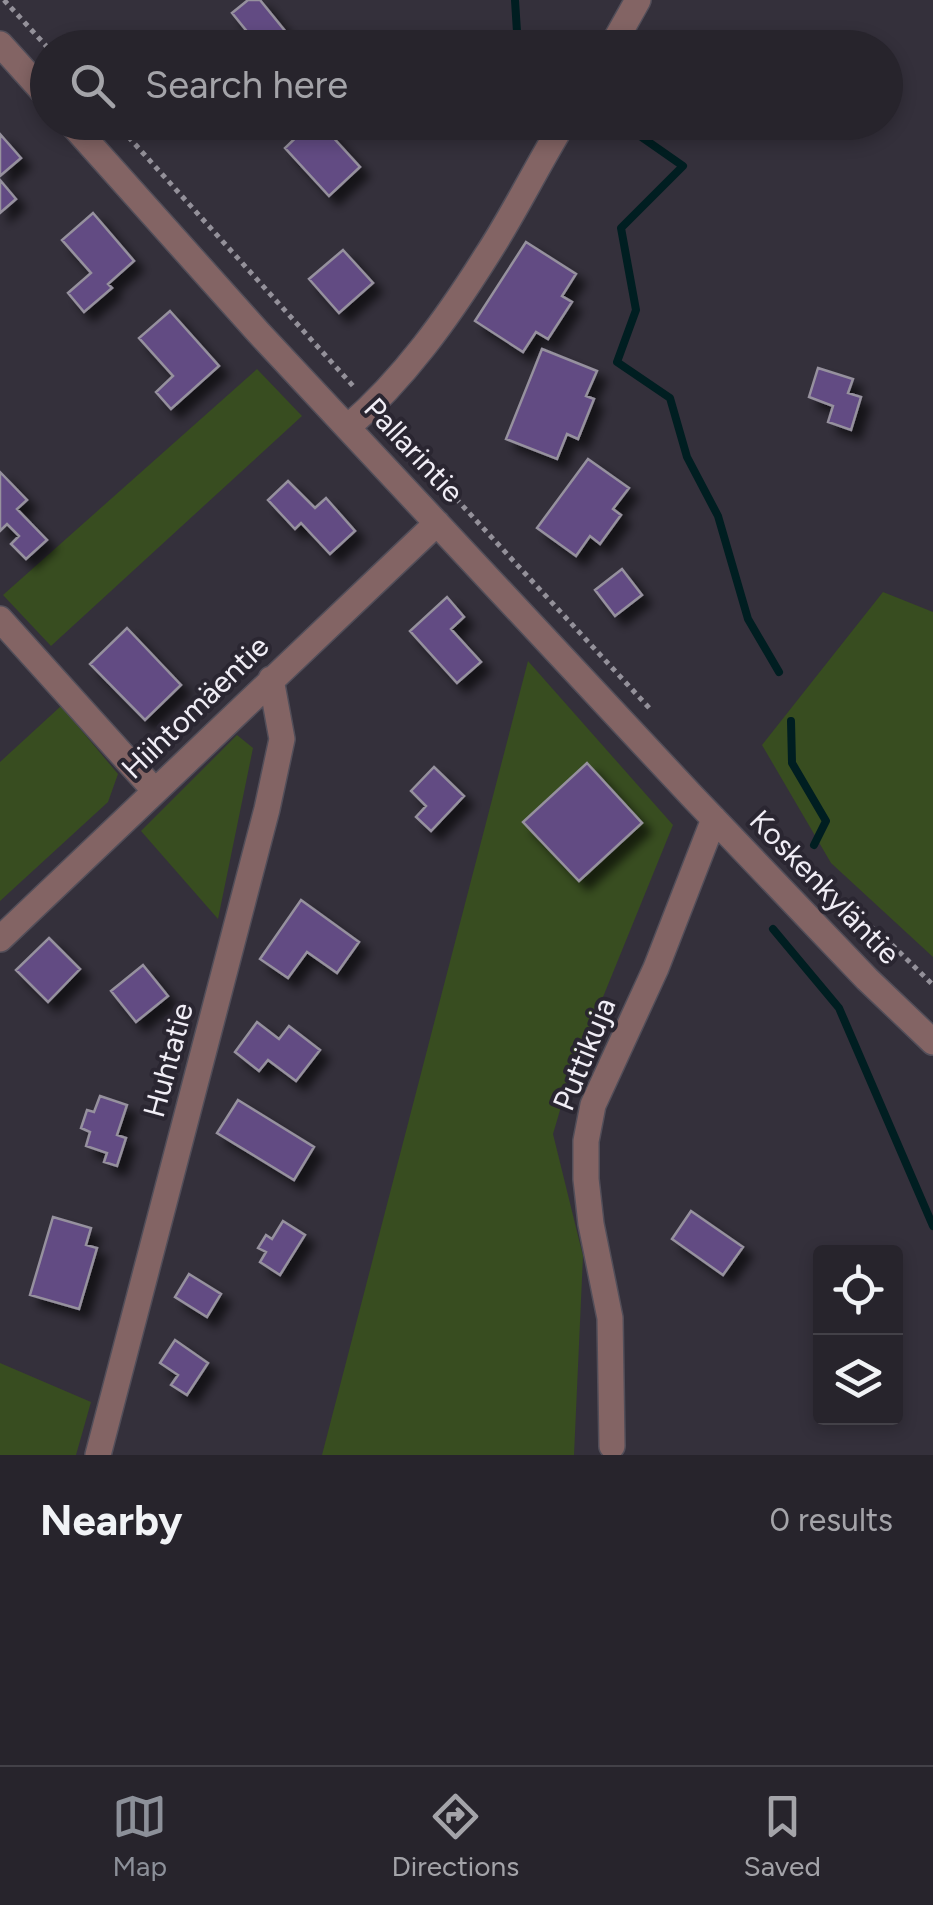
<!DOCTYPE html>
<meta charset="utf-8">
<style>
body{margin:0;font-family:Figtree,sans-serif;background:#2f2c34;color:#f1f3f6}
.controls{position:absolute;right:30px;bottom:30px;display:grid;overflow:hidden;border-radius:10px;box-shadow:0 5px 15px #0003}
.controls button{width:90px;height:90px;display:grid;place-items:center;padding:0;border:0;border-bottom:2px solid #434148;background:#27242c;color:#f1f3f6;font:50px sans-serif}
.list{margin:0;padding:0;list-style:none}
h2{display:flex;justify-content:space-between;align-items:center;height:130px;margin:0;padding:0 40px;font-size:42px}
h2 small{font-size:32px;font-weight:400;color:#a4a4a9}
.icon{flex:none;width:55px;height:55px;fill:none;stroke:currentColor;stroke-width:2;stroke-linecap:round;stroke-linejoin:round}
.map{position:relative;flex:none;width:933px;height:1455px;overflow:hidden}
.search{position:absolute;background:#27242c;box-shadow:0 5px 15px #0003;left:30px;right:30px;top:30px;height:110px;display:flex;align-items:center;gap:25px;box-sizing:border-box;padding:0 35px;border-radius:55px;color:#a4a4a9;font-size:38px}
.sheet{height:310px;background:#27242c}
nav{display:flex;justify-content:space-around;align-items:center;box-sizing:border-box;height:140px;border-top:2px solid #434148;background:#27242c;font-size:28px;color:#a4a4a9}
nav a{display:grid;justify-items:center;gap:5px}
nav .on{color:#8c9099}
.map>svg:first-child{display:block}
.green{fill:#384d20}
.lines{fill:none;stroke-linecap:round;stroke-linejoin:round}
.stream{stroke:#001e21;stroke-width:8}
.building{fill:#624b83;stroke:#96919e;stroke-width:2.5;filter:url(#shadow)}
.minor-casing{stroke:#524e59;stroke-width:28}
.path{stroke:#94919a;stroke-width:5;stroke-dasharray:5 5;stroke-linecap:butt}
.minor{stroke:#836464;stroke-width:25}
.labels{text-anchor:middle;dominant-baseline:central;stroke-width:8;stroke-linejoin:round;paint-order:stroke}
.street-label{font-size:30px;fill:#f0edf5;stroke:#2a2631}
</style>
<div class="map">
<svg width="933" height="1455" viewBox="0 0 933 1455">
<defs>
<filter id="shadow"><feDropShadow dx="9" dy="9" stdDeviation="5" flood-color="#0009"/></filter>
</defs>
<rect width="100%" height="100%" fill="#34303b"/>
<!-- green -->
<path class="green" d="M257 369 302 416 51 646 3 595Z
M883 592 933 612V957L831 863 762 745Z
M528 661 673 825 568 1083 553 1134 583 1256 574 1455H322Z
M61 706 118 774 108 802 0 901V762Z
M237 735 253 748 218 919 141 831Z
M0 1363 91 1402 76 1455H0Z"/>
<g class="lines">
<!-- stream -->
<path class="stream" d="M515 0 518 48
M620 122 683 166 621 228 636 310 617 362 670 398 687 457 718 516 748 619 779 672
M791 721 792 763 826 821 814 845
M773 929 839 1008 933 1226"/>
</g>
<!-- building -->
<path class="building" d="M248 0H260L299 48H255L258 45 232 13Z
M312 122H319L360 167 329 196 285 148Z
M0 134 21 158 0 176Z
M0 180 16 199 0 213Z
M93 213 134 261 108 284 112 288 84 312 68 293 91 273 62 240Z
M526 242 576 274 562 296 572 302 548 339 536 332 523 352 475 321Z
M343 250 373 283 339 313 309 279Z
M170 311 219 366 171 409 156 392 173 376 139 338Z
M542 349 597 371 586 396 594 399 578 439 567 434 557 459 506 439Z
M818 368 853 379 848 393 861 397 851 430 828 422 833 406 809 397Z
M588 459 629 488 613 509 621 515 600 544 590 536 576 556 537 528Z
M0 472 27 500 17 509 47 540 26 559 11 544 19 536 7 524 0 531Z
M288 481 315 508 326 498 355 531 330 554 301 523 295 529 268 500Z
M622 569 642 595 615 616 595 590Z
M447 597 464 617 451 629 481 662 457 683 410 631Z
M127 628 181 685 145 720 90 664Z
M587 763 642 823 579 881 523 822Z
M434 767 464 796 431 831 416 817 426 806 411 791Z
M301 900 359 942 337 973 307 952 288 978 260 959Z
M49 938 80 969 48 1002 16 970Z
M143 965 168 996 136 1022 111 991Z
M257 1022 279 1039 289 1026 320 1050 296 1081 268 1060 259 1071 235 1052Z
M100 1096 127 1105 117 1135 126 1138 117 1166 104 1162 107 1153 86 1146 90 1132 81 1128 87 1110 94 1112Z
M238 1100 314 1147 294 1180 217 1133Z
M691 1211 743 1247 723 1275 672 1239Z
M53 1217 91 1228 86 1245 97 1248 79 1309 30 1295Z
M283 1221 305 1235 280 1275 260 1262 266 1252 258 1248 266 1235 272 1239Z
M189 1274 221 1294 207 1317 175 1297Z
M175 1340 208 1363 187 1395 171 1385 178 1375 160 1363Z"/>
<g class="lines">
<defs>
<path id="minor" d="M0 44 48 97
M611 48 638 0
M70 122 258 332 691 795 867 979 933 1042
M348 427C404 379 448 317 487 255 515 212 537 166 564 122
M0 619 155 791
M0 939 437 523
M612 1446 610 1318 591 1224 586 1179V1141L593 1105 656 968 714 819
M98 1455 267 809 282 739 271 679"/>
</defs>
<!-- minor casing -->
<use href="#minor" class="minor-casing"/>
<!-- path -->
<path class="path" d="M4 0 48 48
M115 122 354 387
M388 425 652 711
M807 875 886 939 933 985"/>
<!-- minor -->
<use href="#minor" class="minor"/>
</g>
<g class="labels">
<!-- street labels -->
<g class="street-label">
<text transform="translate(414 450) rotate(47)">Pallarintie</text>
<text transform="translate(195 707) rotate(-44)">Hiihtomäentie</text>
<text transform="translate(825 887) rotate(46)">Koskenkyläntie</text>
<text transform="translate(584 1054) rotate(-68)">Puttikuja</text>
<text transform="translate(168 1060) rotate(-75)">Huhtatie</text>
</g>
</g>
</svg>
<div class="controls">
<button><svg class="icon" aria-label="locate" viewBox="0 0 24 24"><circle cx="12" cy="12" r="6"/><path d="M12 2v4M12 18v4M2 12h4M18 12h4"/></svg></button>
<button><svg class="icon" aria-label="layers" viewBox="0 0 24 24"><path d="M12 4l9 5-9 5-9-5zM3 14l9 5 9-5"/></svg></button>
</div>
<div class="search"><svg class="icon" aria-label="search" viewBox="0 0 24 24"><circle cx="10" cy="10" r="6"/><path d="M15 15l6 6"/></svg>Search here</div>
</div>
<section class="sheet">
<h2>Nearby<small>0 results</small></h2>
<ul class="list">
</ul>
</section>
<nav>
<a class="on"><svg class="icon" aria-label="map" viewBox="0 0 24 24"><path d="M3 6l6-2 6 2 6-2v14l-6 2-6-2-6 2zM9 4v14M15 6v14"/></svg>Map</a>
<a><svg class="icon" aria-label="directions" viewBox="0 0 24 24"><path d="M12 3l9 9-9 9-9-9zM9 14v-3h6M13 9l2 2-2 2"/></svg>Directions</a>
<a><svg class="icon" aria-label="saved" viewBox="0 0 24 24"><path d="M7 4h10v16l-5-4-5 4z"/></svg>Saved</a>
</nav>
